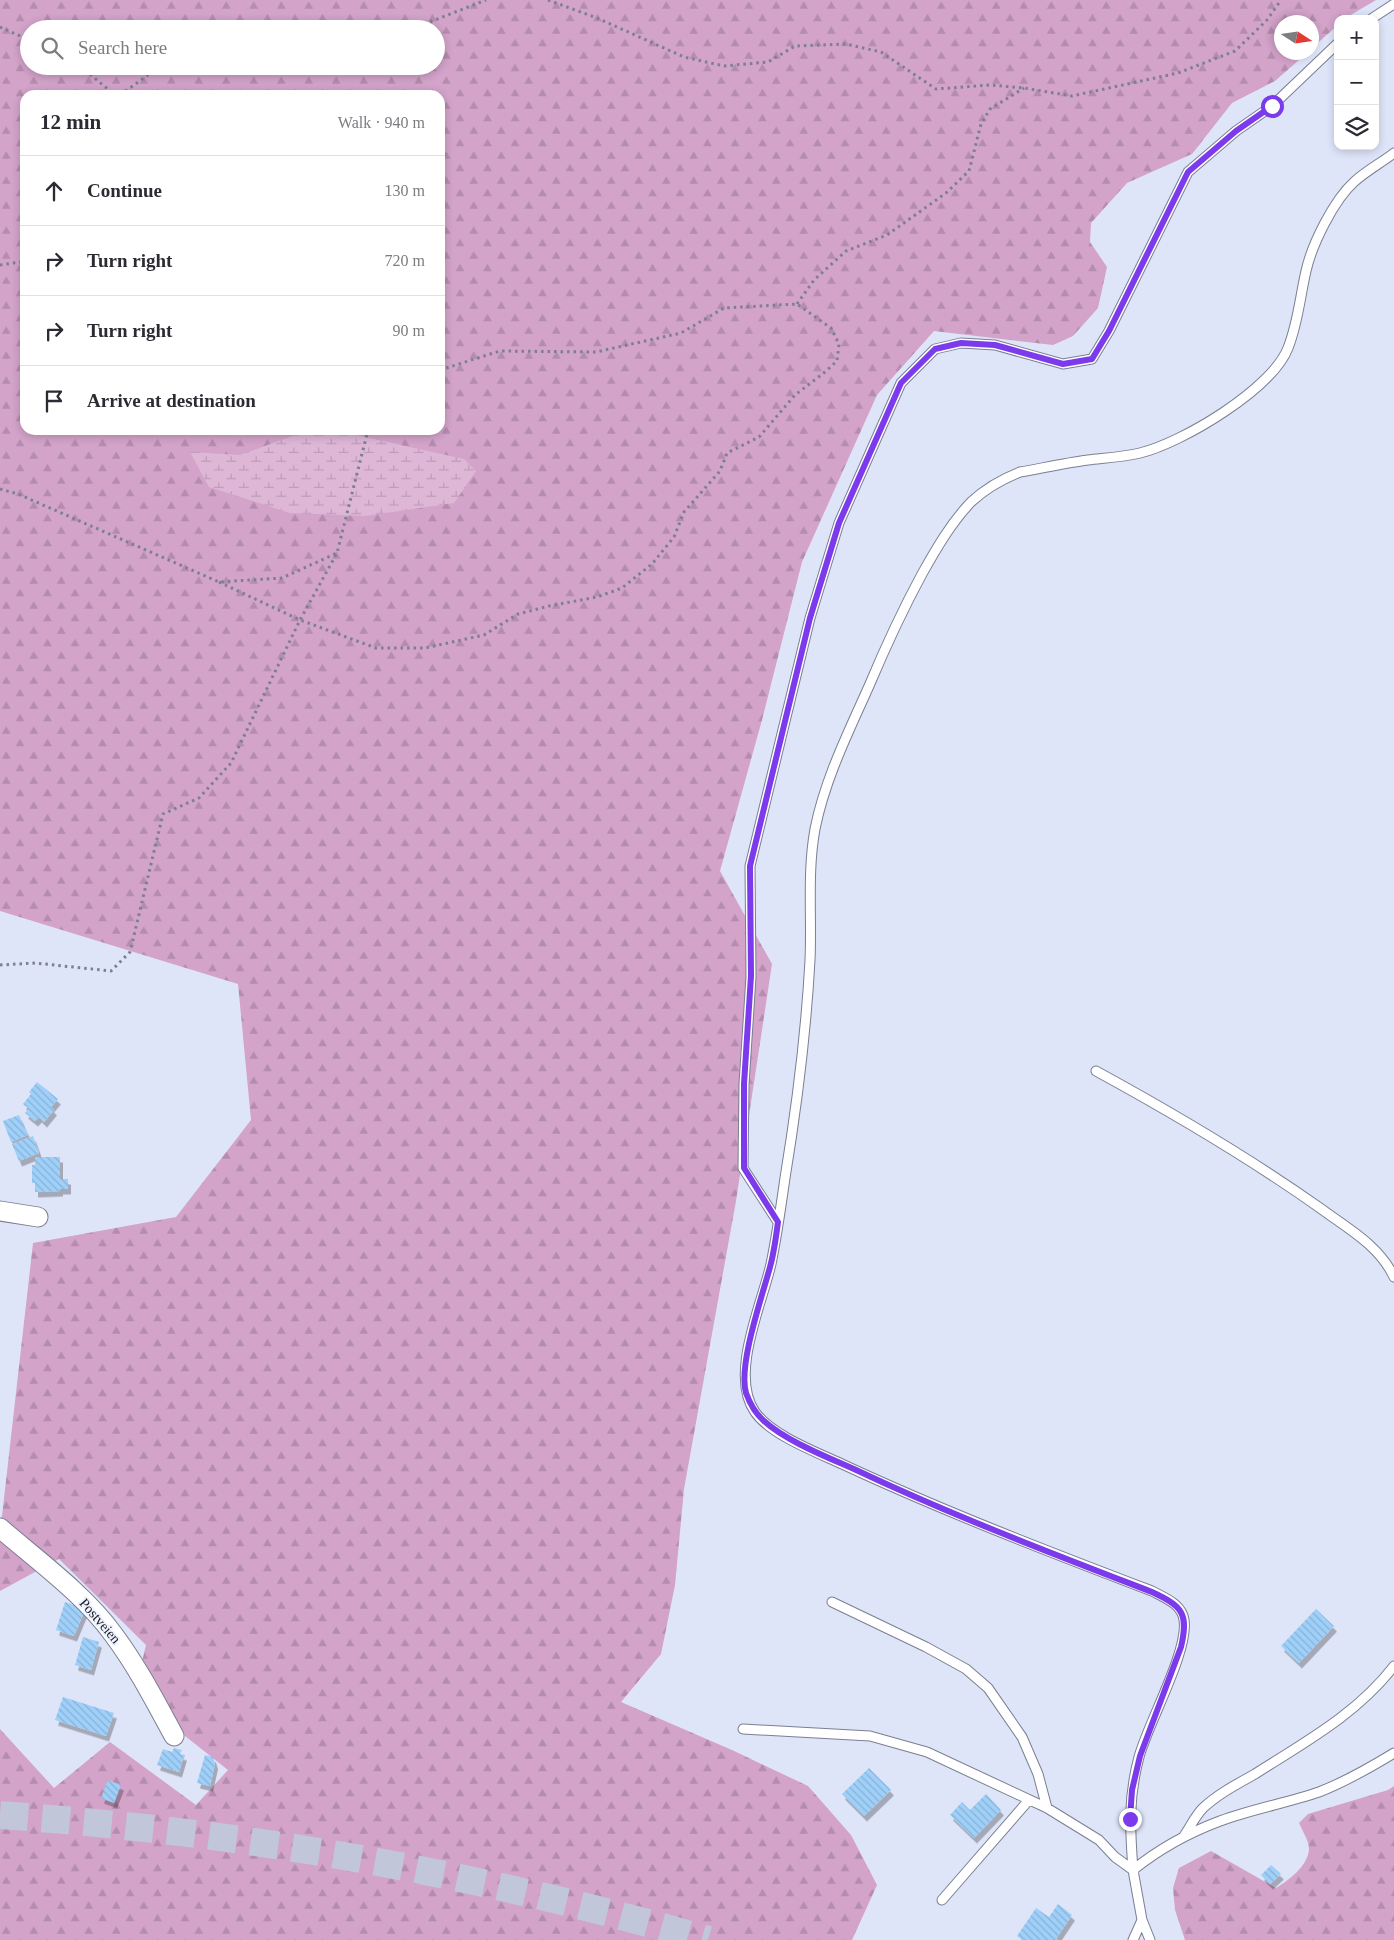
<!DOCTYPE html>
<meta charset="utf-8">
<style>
body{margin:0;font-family:Georgia,serif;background:#f2f2f3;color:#2b2b33}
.controls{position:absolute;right:15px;top:15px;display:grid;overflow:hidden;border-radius:10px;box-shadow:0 2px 8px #0003}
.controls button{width:45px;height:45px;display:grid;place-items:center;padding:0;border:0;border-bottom:1px solid #e1e1e2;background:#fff;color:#2b2b33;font:25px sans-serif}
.compass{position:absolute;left:1274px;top:15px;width:45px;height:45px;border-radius:50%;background:#fff;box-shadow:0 2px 8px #0003;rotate:102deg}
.stop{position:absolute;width:15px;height:15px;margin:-11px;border:4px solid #7c3aed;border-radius:50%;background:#fff}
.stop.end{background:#7c3aed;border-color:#fff;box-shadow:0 1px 5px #0008}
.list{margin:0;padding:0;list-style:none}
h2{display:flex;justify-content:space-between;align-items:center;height:65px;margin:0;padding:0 20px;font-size:21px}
h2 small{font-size:16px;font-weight:400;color:#7c7c81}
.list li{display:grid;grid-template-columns:32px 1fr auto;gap:15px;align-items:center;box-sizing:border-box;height:70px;padding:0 20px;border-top:1px solid #e1e1e2}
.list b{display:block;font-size:19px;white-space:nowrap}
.list em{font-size:16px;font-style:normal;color:#7c7c81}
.icon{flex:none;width:28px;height:28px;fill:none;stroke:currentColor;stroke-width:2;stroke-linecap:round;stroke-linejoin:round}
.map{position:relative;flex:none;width:1394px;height:1940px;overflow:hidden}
.search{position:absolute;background:#fff;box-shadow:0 2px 8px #0003;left:20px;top:20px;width:425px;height:55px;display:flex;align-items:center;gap:12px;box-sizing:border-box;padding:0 18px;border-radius:28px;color:#7c7c81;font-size:19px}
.panel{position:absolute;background:#fff;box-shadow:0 2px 8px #0003;left:20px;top:90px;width:425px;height:345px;border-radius:15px}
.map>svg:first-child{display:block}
.forest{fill:url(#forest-firs);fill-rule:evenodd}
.wetland{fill:url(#wetland-marsh)}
.building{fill:url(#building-back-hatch);filter:url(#shadow)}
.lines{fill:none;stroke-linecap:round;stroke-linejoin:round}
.trunk-tunnel{stroke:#c1c6d8;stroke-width:28;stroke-dasharray:28 14;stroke-linecap:butt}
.service-casing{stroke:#7a7f91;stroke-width:11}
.minor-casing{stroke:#7a7f91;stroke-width:21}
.path{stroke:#7c808e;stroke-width:3;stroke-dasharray:2.5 4;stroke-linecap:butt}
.service{stroke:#fff;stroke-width:9}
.minor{stroke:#fff;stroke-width:19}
.route{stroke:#7c3aed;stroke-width:6}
.labels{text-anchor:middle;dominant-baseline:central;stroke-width:4;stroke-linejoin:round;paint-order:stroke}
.street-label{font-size:14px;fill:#15171e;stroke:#eff3ff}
</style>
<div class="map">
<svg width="1394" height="1940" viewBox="0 0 1394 1940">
<defs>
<pattern id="forest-firs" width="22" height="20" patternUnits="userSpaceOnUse" patternTransform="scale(1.25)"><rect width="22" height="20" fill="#d3a3ca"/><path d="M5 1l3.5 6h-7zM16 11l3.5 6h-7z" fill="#b48cad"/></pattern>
<pattern id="wetland-marsh" width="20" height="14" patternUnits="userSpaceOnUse" patternTransform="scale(1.25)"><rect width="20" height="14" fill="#deb7d7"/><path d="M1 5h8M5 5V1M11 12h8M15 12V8" fill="none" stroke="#be9db8"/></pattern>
<pattern id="building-back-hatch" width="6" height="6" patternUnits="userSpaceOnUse" patternTransform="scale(1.25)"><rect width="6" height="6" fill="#9fd0f9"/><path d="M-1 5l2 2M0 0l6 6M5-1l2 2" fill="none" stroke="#88b2d5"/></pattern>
<filter id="shadow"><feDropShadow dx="3" dy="5.5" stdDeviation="0" flood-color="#0004"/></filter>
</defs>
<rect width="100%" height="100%" fill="#dfe5f9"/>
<!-- forest -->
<path class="forest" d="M0 0H1376L1344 19H1338V25L1312 48V22H1282V52L1307 53 1275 81 1232 103 1192 154 1127 183 1091 223 1090 242 1107 267 1098 308 1073 336 1053 345 934 331 877 395 802 562 762 720 720 871 772 964 736 1201 684 1489 675 1585 661 1654 621 1702 732 1750 808 1786 851 1835 877 1885 852 1940H0V1729L54 1788 110 1742 196 1805 228 1770 180 1732 140 1670 146 1645 59 1559 0 1591V1519L2 1516 33 1243 176 1217 251 1120 238 984 0 911ZM29 29H436V66H29ZM25 95H440V430H25Z
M1394 1786V1940H1185L1175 1910 1173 1888 1179 1868 1211 1851 1276 1888C1289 1880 1308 1866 1309 1849 1309 1841 1302 1830 1299 1823L1308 1814 1388 1790Z"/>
<!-- wetland -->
<path class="wetland" d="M309 430H333L464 459 476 471 454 503 365 516 290 513 209 487 190 452 240 455Z"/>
<!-- building -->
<path class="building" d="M37 1082 58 1099 51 1107 54 1110 44 1122 39 1117 35 1121 25 1113 29 1109 23 1104 31 1094 29 1092Z
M19 1115 28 1135 11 1142 3 1121Z
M33 1136 39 1153 19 1161 12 1144Z
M35 1157H60V1179H68V1189H60V1191L35 1192V1183H32V1165H35Z
M65 1602 79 1607 84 1612 74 1636 56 1630Z
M1316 1609 1334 1626 1299 1663 1281 1646Z
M83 1637 99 1642 91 1670 75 1665Z
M63 1697 114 1713 106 1736 55 1720Z
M174 1748 182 1750 180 1754 184 1755 179 1772 157 1765 163 1749 172 1752Z
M205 1755 213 1757 215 1764 210 1786 197 1783Z
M869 1768 891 1790 864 1816 842 1794Z
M108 1780 121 1785 114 1803 101 1798Z
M986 1794 1001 1810 974 1838 950 1815 962 1802 970 1810Z
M1271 1865 1281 1874 1270 1884 1261 1875Z
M1058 1904 1072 1915 1056 1939 1058 1940H1022L1017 1936 1036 1908 1049 1917Z"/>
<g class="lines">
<!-- trunk-tunnel -->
<path class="trunk-tunnel" d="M0 1815C243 1832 474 1872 708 1940"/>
<defs>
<path id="service" d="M1371 19 1394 4
M1096 1071C1173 1113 1248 1157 1320 1208 1347 1228 1379 1245 1394 1277
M778 1222 743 1168 744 1084 751 977 750 866 810 618 839 523 901 383 935 349 961 343 995 345 1063 364 1092 359 1109 331 1188 172 1236 131 1272 106 1338 43
M832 1602 926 1647 966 1669 988 1688 1022 1737 1038 1774 1047 1808
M743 1729 870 1736 927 1752 1047 1808 1099 1840 1115 1857 1133 1870
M1184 1836C1190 1827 1196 1815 1203 1808 1218 1794 1237 1784 1255 1774 1305 1742 1357 1714 1394 1666
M1133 1870C1130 1829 1128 1798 1139 1757 1148 1723 1189 1651 1184 1620 1182 1604 1165 1598 1152 1591 1047 1551 943 1511 842 1464 816 1452 771 1435 755 1412 729 1375 762 1304 771 1264 777 1235 781 1206 785 1178 797 1105 806 1034 810 960 812 917 807 873 815 829 825 779 848 733 869 686 885 648 902 611 922 574 936 549 951 523 971 502 986 488 1002 479 1020 472 1043 468 1065 463 1088 460 1105 458 1123 457 1140 453 1182 443 1272 389 1288 348 1298 323 1300 297 1306 271 1312 244 1334 200 1354 182 1366 171 1381 163 1394 153
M942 1900 1029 1800
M1133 1940 1142 1920
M1150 1940 1142 1920 1133 1870C1159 1849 1188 1833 1220 1821 1252 1809 1287 1803 1319 1792 1345 1782 1371 1767 1394 1753"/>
<path id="minor" d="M0 1211 38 1217
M0 1528C37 1560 85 1595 113 1634 137 1666 155 1701 174 1736"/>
</defs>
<!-- service casing -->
<use href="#service" class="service-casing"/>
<!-- minor casing -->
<use href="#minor" class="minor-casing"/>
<!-- path -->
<path class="path" d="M548 0 597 18 684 57 724 66 768 62 795 46 846 44 881 52 936 89 990 85 1024 88 1072 96 1178 73 1235 51 1267 20 1281 0
M0 27 29 40
M412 29 486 0
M80 66 115 95
M120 95 148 75 180 66
M0 265 20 262 25 259
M797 304 814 280 846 251 887 235 946 193 969 171 981 124 990 109 1024 88
M0 489 18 494 219 582 282 578 337 553
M219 582 300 620 376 648H425L484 635 518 614 549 606 597 597 622 588 652 564 674 537 684 512 720 471 727 453 759 437 795 395 825 372 837 361 839 344 831 328 797 304 724 308 681 333 596 352 500 351 440 370
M0 965 35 963 111 971 130 952 163 814 199 798 231 763 300 620 337 553 368 430"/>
<!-- service -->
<use href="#service" class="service"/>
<!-- minor -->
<use href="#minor" class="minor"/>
</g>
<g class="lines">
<!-- route -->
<path class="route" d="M1130 1819 1132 1790 1140 1756 1181 1647C1189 1613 1182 1606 1152 1592 1051 1553 951 1515 854 1469 827 1457 786 1441 764 1421 756 1414 750 1404 746 1393 738 1365 762 1297 770 1267 774 1253 776 1237 778 1222L744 1168V1084L751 976 750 866 810 618 839 523 901 383 935 349 961 343 995 345 1063 364 1092 359 1109 331 1188 172 1236 131 1272 106"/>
</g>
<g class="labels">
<!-- street labels -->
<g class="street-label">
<text transform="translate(100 1621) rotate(49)">Postveien</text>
</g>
</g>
</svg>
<div class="controls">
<button>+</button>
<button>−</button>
<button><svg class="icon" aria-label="layers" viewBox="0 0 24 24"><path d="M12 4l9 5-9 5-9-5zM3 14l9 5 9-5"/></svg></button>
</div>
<svg class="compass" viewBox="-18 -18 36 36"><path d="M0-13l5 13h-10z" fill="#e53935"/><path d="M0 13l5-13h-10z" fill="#7c7c81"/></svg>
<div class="stop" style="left:1272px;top:106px"></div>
<div class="stop end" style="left:1130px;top:1819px"></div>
<div class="search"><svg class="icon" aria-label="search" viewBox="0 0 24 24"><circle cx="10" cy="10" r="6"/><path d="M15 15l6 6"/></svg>Search here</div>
<section class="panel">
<h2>12 min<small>Walk · 940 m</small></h2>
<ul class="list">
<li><svg class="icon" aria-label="ahead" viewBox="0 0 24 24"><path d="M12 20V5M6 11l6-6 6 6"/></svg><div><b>Continue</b></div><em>130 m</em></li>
<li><svg class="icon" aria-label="right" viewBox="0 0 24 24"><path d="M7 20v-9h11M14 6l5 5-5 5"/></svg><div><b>Turn right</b></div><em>720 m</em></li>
<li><svg class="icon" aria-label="right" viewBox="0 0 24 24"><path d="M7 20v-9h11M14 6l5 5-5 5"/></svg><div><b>Turn right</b></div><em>90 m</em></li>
<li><svg class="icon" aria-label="arrive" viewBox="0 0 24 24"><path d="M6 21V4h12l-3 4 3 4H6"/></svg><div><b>Arrive at destination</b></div></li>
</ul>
</section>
</div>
